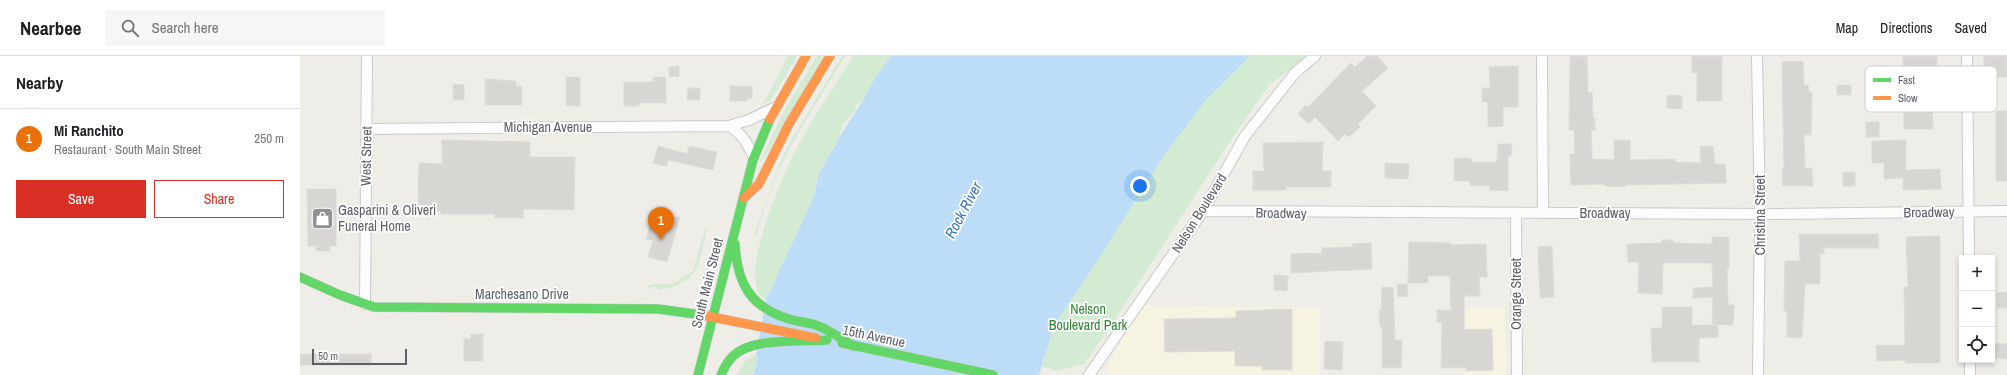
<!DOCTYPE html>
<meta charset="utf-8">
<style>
body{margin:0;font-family:"Archivo Narrow",sans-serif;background:#f6f6f6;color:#202124}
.controls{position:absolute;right:12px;bottom:12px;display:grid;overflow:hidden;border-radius:0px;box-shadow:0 2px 6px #0003}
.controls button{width:36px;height:36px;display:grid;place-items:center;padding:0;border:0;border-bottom:1px solid #e0e0e0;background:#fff;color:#202124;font:20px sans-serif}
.scale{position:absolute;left:12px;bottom:10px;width:95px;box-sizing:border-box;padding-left:4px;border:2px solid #5d6167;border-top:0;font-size:11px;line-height:14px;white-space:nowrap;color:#5d6167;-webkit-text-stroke:3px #fff;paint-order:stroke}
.you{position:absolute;left:840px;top:130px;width:14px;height:14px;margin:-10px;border:3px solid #fff;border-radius:50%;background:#1a73e8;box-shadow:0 0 0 6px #1a73e833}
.badge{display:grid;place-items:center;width:26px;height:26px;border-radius:50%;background:#d93025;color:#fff;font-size:13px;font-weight:700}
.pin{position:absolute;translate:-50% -33px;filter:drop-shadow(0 1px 2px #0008)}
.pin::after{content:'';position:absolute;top:21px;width:14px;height:12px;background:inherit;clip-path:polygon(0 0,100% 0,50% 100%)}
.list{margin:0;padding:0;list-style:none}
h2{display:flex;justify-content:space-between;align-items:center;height:52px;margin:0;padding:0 16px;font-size:17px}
h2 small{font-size:13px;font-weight:400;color:#757577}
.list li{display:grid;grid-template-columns:26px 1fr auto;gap:12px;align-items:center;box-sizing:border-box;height:60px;padding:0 16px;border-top:1px solid #e0e0e0}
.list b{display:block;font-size:15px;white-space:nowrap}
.list p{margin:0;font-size:13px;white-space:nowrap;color:#757577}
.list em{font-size:13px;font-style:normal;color:#757577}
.actions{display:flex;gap:8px;padding:12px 16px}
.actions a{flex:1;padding:9px 0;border:1px solid #d93025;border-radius:0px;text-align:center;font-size:14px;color:#d93025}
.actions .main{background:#d93025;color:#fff}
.icon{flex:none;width:22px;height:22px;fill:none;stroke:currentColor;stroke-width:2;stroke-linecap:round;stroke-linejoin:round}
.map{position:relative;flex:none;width:1707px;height:319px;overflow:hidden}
header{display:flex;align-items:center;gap:24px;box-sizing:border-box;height:56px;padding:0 20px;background:#fff;border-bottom:1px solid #e0e0e0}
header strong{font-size:19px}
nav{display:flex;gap:22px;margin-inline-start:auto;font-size:14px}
.search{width:280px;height:36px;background:#f6f6f6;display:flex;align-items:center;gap:10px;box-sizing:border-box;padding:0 14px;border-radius:0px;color:#757577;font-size:15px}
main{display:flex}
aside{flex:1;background:#fff}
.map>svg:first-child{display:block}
.commercial{fill:#f7f3e1}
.green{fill:#d4ebd3}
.water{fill:#bcdcf8}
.building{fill:#d8d6d3;stroke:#dedcd7}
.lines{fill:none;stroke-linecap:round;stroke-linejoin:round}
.street-casing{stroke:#cacac9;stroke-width:12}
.fast-casing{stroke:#cacbca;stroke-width:10}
.slow-casing{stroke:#cacbca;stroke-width:10}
.street{stroke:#fcfcfc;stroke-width:10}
.fast{stroke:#63d668;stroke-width:9}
.slow{stroke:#ff974d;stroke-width:9}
.labels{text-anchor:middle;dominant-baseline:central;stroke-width:3.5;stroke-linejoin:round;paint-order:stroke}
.street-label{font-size:14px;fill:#5d6167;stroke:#fff}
.poi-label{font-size:14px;fill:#5d6167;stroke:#fff;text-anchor:start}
.park-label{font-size:14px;fill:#2c8634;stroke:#fff}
.water-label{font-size:15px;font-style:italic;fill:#3873bc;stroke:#fff}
.key{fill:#fff;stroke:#ced0d1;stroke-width:1}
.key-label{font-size:11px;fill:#5d6167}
</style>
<header>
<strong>Nearbee</strong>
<div class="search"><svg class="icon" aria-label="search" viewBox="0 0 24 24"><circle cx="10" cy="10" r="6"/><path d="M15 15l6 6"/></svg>Search here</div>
<nav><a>Map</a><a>Directions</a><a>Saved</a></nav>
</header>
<main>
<aside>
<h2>Nearby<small></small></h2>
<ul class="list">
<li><span class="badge" style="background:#e8710a">1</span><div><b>Mi Ranchito</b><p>Restaurant · South Main Street</p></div><em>250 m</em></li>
</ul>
<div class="actions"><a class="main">Save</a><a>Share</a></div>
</aside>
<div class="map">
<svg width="1707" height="319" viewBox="0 0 1707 319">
<rect width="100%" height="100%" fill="#eeede8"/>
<!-- commercial -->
<path class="commercial" d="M844 249 1020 252V319H813L808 317 809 305Z
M1166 252H1205L1207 316 1205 319H1166Z"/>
<!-- green -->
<path class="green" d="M488 0H497L471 44 457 53 462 50Z
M517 0H523L462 106 460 105 486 51Z
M542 0H545C522 39 496 76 477 118 469 137 463 158 456 179H454L481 104 493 81Z
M553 0H591L572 27 563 44 556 49 555 55 543 68 539 82 529 98 531 101 519 118 514 140 466 244C463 241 459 239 458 235 444 208 484 115 499 88 515 58 535 30 553 0Z
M950 0H1008L969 29 931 84 807 276 784 308 756 315 742 310 754 269 864 99 906 44Z
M406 170 407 173C399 209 400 226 359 234L357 231H352V233L347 231 350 229 373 228 393 215Z
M456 298 458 303 452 319H437L444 306Z"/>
<!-- water -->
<path class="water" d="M591 0H950L906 44 864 99 794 210 754 269 739 319H453L458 303 456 298 466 244 514 140 519 118 539 82 563 44 572 27Z"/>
<!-- building -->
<path class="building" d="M1067 0H1077L1088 12 1062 35 1076 50 1058 68 1060 71 1049 81 1045 78 1038 85 1015 61 1009 68 998 58 1006 49 1008 51 1051 7 1055 11Z
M1270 0H1287L1288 37 1292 36 1293 62H1295V75L1291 74 1292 103 1314 104V84H1330V104L1375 103V106L1401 107 1400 90H1413L1415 108H1425L1426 127 1325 129V131L1305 130V128L1271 129 1270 98H1275L1274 74H1269Z
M1392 0H1422V45H1397V17H1392Z
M1603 0H1637V46L1632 47 1633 73H1604Z
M1684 0H1707V21H1684Z
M1503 5 1504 29H1508L1509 36H1512L1511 79H1504L1505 112H1512L1513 130H1483L1482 113H1484L1482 6Z
M379 10V20L369 21V11Z
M1218 10V51H1203V70L1188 71V46H1182V32H1190L1189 11Z
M266 21H280V50H266Z
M353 21H366V47H339V50H324V26H353Z
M185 23 216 25V30H222V49H185Z
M153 28 164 29V44H153Z
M1537 29H1551V39H1537Z
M430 30H452V42H447V45H430Z
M388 32H400V44H387Z
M1367 39 1382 40V53L1367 52Z
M1696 55H1707V125H1696Z
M1566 66H1579V81H1566Z
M142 84 230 86V101H275L274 154 223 153V162H195V158H140L141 155 118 154 119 107 142 108Z
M1606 84V114L1640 113 1641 133 1603 134V122L1584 123V107H1572V85Z
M1023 86 1022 115H1031V131H986V134H953V115H964L963 87Z
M1198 88H1212L1211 100H1208V135L1190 134V130H1170V125H1154V102H1171V106H1197Z
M358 90 387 98 389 90 417 96 413 114 368 104 366 110 353 107Z
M1085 107 1109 108 1108 123 1085 122Z
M1543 116H1555V130H1543Z
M7 133H36V190H29L30 195H16V190H8Z
M352 161H380L367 206 348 201 353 184 346 183Z
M1499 178H1578L1579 192H1524V198H1520V228H1505L1502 282 1487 281V255H1484L1485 205H1500Z
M1640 180V307H1605V304L1577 305 1576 289H1605L1604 231H1608L1606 181Z
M1412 181H1429V212H1427L1428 249H1434L1433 269 1412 268 1413 241 1393 242V232L1413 231 1412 207H1363L1362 238 1338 237 1339 206H1328L1327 188 1362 187V184H1373V187L1412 188Z
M1109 186 1151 187V189L1186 188 1187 221H1179L1180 240H1164V274L1192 273 1193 314 1166 315V312H1141L1142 266H1137V254H1151L1150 220H1128V227H1108Z
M1071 187 1072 213 991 217V198L1022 197V192L1053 191 1052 188Z
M1252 190 1254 241 1240 242 1238 191Z
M974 219 988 220 987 235 974 234Z
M1097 228H1107L1108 240 1098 241Z
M1082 231 1093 232 1095 284H1102L1101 312H1082V271H1080L1079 254H1081Z
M1707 236V252H1697V237Z
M1362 251H1392V269H1418V281L1399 282V306H1352L1351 272H1362Z
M992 253V314H962V310H935V295L865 296 864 263 936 262V255Z
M171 278H183V305H164V283H171Z
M1025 285 1043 286 1042 314 1024 313Z
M1695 287 1707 288V303L1695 302Z
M0 298H71V309H0Z"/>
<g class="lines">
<defs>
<path id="street" d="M1242 0 1243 157
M1457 0 1460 158 1458 319
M1667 0 1669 202
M429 70C442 78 447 86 453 100
M67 73 429 70 449 64 476 51
M903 155 1471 158 1707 155
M1216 157 1217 319
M65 248 67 0
M1670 304V319
M789 319 903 155 945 80 995 17 1015 0"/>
<path id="fast" d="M435 188C437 227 450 251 489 263 498 266 507 266 516 269 529 274 541 282 553 290
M0 221 40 239 74 251 358 253 402 259
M542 287 693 319
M398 319 453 104 470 63
M421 319C424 312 427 306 433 300 453 281 500 286 527 284"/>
<path id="slow" d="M470 63 506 0
M444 142 459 128 489 68 530 0
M402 259 516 282"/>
</defs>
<!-- street casing -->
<use href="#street" class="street-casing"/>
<!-- fast casing -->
<use href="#fast" class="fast-casing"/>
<!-- slow casing -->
<use href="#slow" class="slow-casing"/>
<!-- street -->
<use href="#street" class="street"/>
<!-- fast -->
<use href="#fast" class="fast"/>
<!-- slow -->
<use href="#slow" class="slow"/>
</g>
<!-- icons -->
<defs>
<symbol id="shop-square" viewBox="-11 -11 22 22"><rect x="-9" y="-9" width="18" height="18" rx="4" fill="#909294" stroke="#fff"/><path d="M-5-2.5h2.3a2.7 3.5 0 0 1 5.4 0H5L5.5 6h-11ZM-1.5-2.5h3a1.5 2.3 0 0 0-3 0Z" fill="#fff"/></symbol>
</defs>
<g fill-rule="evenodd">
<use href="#shop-square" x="10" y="150" width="25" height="25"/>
</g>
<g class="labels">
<!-- street labels -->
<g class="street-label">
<text x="248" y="71">Michigan Avenue</text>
<text transform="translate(66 100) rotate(-89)">West Street</text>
<text transform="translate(1629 156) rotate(-1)">Broadway</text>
<text transform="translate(899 157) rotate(-58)">Nelson Boulevard</text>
<text transform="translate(981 157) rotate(1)">Broadway</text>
<text x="1305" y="157">Broadway</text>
<text transform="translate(1460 159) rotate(-90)">Christina Street</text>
<text transform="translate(407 227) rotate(-76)">South Main Street</text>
<text x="222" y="238">Marchesano Drive</text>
<text transform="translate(1216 238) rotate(-90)">Orange Street</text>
<text transform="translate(574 280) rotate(12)">15th Avenue</text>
</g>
<!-- poi labels -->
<g class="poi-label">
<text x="38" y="154">Gasparini &amp; Oliveri<tspan x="38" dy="16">Funeral Home</tspan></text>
</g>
<!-- park labels -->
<g class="park-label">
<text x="788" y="253">Nelson<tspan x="788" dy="16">Boulevard Park</tspan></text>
</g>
<!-- water labels -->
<g class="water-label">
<text transform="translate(663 154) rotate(-62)">Rock River</text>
</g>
</g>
<!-- legend -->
<rect x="1565" y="10" width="132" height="46" rx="6" class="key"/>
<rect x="1573" y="22" width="18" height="4" fill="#63d668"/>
<rect x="1573" y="40" width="18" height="4" fill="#ff974d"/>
<g class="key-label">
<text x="1598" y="28">Fast</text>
<text x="1598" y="46">Slow</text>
</g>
</svg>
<div class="controls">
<button>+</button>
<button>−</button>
<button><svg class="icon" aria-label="locate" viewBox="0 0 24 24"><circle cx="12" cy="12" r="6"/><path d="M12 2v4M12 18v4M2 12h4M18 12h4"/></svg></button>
</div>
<div class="scale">50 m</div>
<div class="you"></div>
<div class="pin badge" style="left:361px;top:184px;background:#e8710a">1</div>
</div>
</main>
